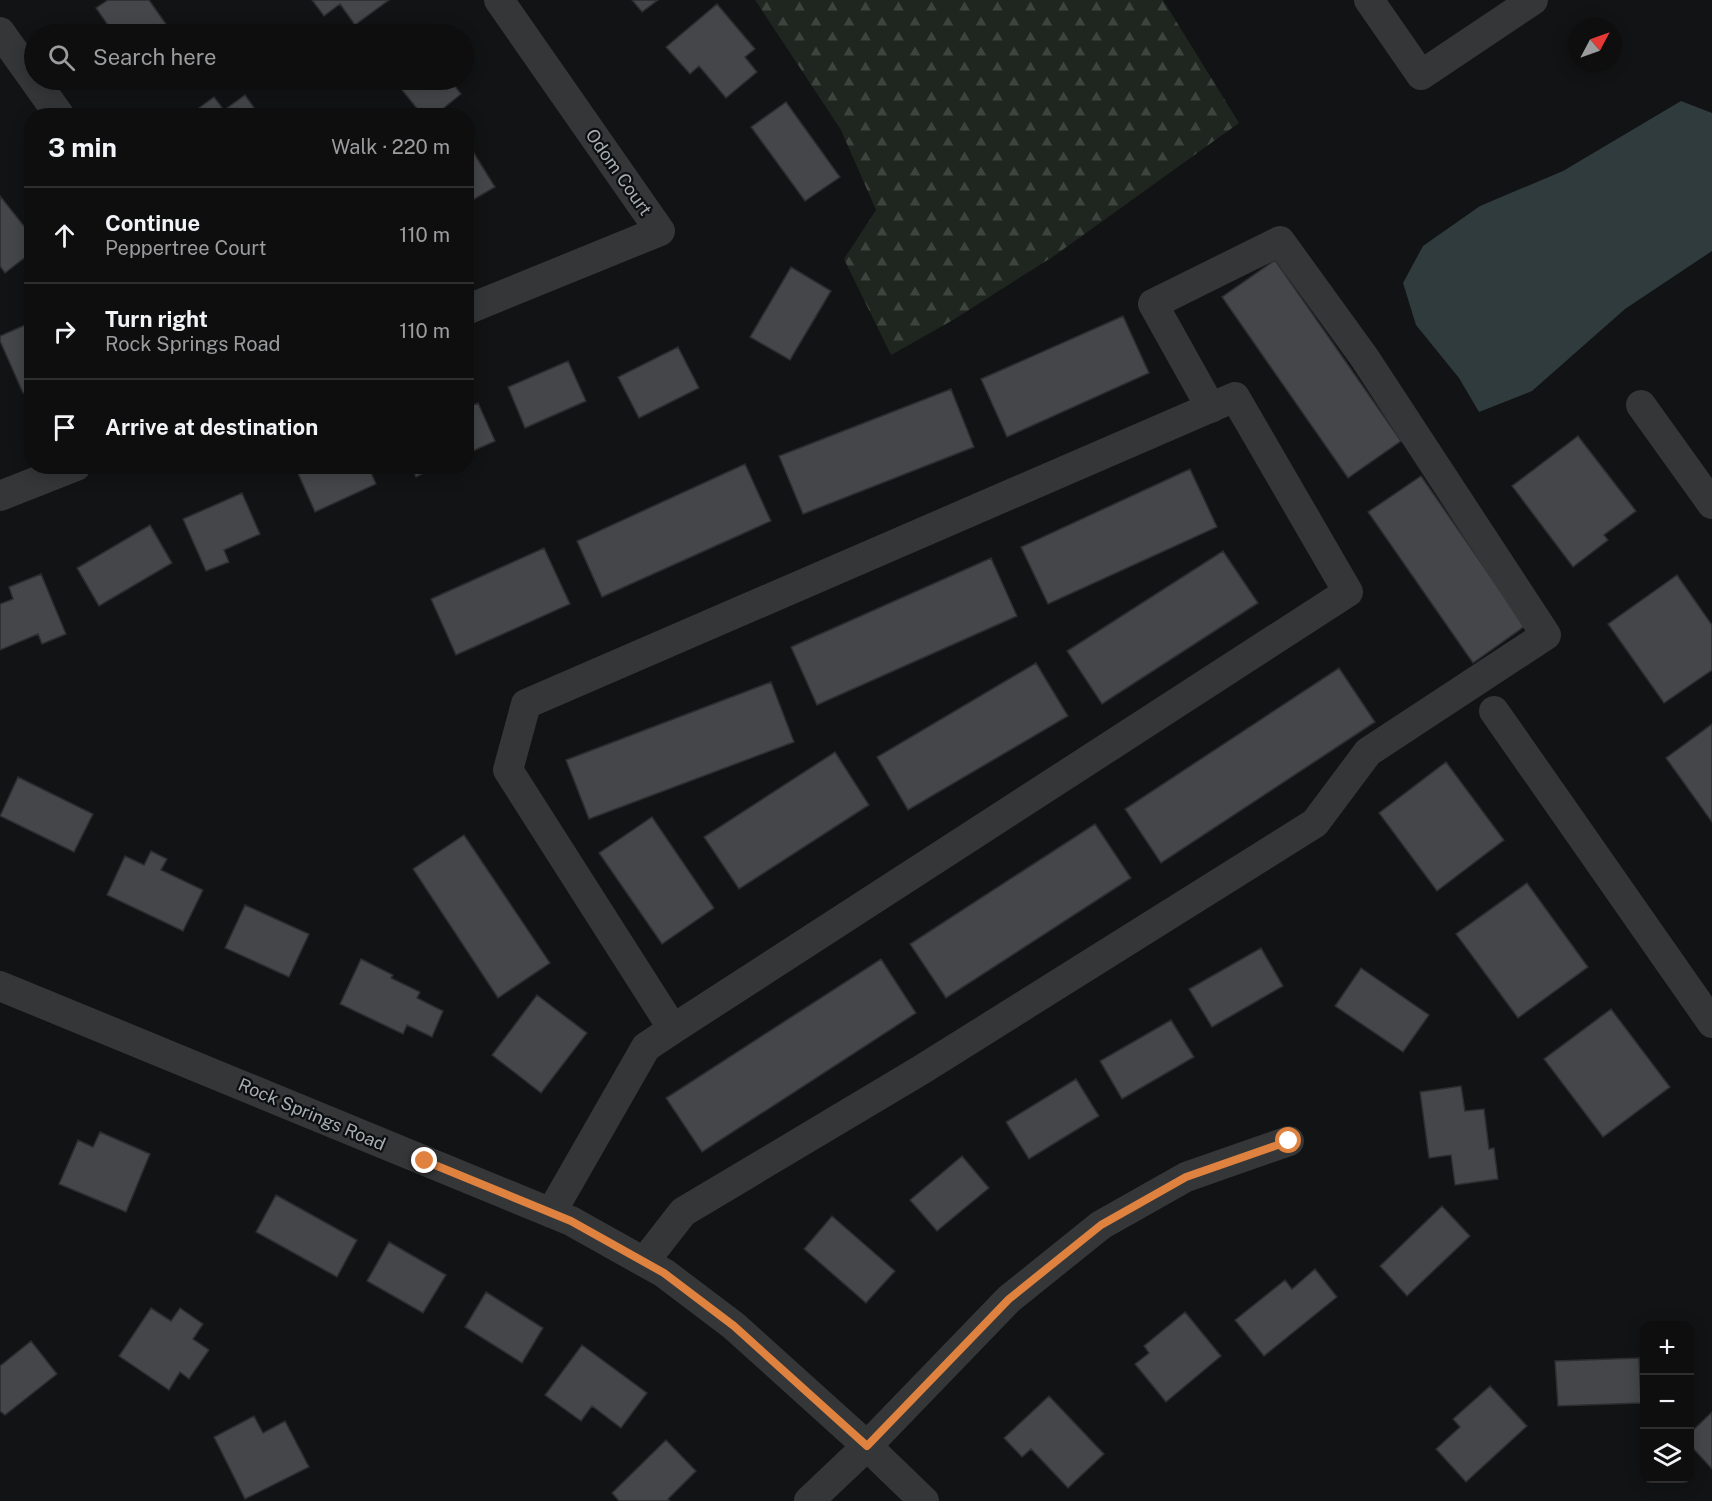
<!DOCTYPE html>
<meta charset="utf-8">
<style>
body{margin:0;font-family:"Public Sans",sans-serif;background:#1c1c1d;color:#f1f3f6}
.controls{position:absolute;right:18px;bottom:18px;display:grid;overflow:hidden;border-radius:12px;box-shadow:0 3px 15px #0003}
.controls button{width:54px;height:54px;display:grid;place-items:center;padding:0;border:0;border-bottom:2px solid #2e2e2f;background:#0e0e0f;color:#f1f3f6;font:30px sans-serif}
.compass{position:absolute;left:1568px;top:18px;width:54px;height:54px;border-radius:50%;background:#0e0e0f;box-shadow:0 3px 15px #0003;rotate:49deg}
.stop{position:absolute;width:18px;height:18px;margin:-14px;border:4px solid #df823f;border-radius:50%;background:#fff}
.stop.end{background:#df823f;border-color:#fff;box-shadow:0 2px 6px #0008}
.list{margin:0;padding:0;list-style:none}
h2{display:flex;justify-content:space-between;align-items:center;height:78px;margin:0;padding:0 24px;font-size:26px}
h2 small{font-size:20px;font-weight:400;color:#9b9c9e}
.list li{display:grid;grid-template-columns:39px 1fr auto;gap:18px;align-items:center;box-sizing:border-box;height:96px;padding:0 24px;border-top:2px solid #2e2e2f}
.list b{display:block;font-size:22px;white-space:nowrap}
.list p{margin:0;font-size:20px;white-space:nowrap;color:#9b9c9e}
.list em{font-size:20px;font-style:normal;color:#9b9c9e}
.icon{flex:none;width:33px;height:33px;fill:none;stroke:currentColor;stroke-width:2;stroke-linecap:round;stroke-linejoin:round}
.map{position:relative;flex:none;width:1712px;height:1501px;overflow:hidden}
.search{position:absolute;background:#0e0e0f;box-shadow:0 3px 15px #0003;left:24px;top:24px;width:450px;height:66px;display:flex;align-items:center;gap:15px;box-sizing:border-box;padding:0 21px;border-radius:33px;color:#9b9c9e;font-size:22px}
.panel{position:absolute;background:#0e0e0f;box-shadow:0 3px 15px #0003;left:24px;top:108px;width:450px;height:366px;border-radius:24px}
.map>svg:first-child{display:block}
.forest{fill:url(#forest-firs)}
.water{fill:#2f3b3d}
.building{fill:#444649;stroke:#2d2d30;stroke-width:1.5}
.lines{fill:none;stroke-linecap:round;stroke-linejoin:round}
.minor{stroke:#343638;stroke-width:30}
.route{stroke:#df823f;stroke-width:8}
.labels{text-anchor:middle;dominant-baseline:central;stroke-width:4.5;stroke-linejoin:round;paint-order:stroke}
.street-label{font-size:18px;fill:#a5adb3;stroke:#0d0e0f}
</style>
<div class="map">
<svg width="1712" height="1501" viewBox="0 0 1712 1501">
<defs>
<pattern id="forest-firs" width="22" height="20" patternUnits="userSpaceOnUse" patternTransform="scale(1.5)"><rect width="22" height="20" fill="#1f261f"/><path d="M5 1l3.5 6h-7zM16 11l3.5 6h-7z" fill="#3d433d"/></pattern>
</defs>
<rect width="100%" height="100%" fill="#121314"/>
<!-- forest -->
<path class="forest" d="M755 0H1163L1239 123 1054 256 953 320 891 355 844 259 876 210 841 130Z"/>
<!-- water -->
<path class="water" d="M1681 101 1712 113V251L1625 309 1532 391 1479 412 1459 378 1416 325 1403 283 1423 246 1480 206 1563 171Z"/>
<!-- building -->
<path class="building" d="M108 0H149L173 34H114L96 8Z
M312 0H389L355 25 340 4 324 16Z
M632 0H658L642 12Z
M717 4 755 49 745 57 757 72 726 98 699 66 690 74 666 47Z
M394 80H450L461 94 434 116H423Z
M245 95 260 116H188L214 97 224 110Z
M786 102 840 177 805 201 751 127Z
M472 150 495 187 466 204V153Z
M0 196 32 236V252L5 273 0 266Z
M1275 260 1401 441 1348 478 1222 297Z
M791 267 831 291 790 360 750 337Z
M1123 316 1149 373 1007 437 981 379Z
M32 322V390L23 393 0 341V336Z
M678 347 699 388 639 418 618 377Z
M568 361 586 401 525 428 508 387Z
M951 389 974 447 803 514 779 456Z
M478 403 495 441 466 454V408Z
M1578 436 1636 511 1604 535 1608 540 1573 567 1512 486Z
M745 464 771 521 602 597 577 541Z
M307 466H368L376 484 315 512 297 471Z
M411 466H438L416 477Z
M1190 469 1217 527 1048 604 1021 547Z
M1421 476 1525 626 1473 663 1368 512Z
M242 493 260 534 224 550 229 562 206 571 183 519Z
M150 525 172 563 99 606 77 568Z
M544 548 570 604 456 655 431 599Z
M1223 551 1258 603 1102 704 1067 651Z
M991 558 1017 616 817 705 791 647Z
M41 574 66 634 42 644 38 634 0 650V604L13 599 9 587Z
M1677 575 1712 625V670L1664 703 1608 624Z
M1036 663 1068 716 908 810 877 757Z
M1339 668 1375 722 1161 863 1125 809Z
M771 682 794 742 589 819 566 760Z
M1712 724V822L1666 758Z
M835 752 869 805 739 889 704 837Z
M1446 762 1504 840 1437 891 1379 813Z
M18 777 93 814 74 852 0 816Z
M652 817 714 908 662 944 599 853Z
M1095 824 1131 878 946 998 910 944Z
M464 835 550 963 498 998 413 869Z
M151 851 167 859 161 870 203 890 183 931 107 895 125 856 144 865Z
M1527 883 1588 967 1518 1018 1456 934Z
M245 905 309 934 289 977 225 948Z
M1261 948 1283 986 1212 1027 1189 989Z
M361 959 393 975 391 978 420 992 417 998 443 1011 432 1037 407 1025 403 1034 340 1004Z
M881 959 916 1013 702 1152 666 1098Z
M1361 968 1429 1015 1403 1052 1335 1006Z
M537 995 587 1033 541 1093 492 1055Z
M1611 1009 1670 1087 1603 1137 1544 1059Z
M1171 1020 1194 1057 1122 1099 1100 1061Z
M1076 1079 1099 1116 1029 1159 1006 1122Z
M1461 1086 1465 1111 1484 1109 1489 1149 1494 1148 1498 1179 1455 1185 1451 1155 1429 1158 1420 1092Z
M100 1132 150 1154 126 1212 59 1184 78 1140 93 1147Z
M962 1156 989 1188 937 1231 910 1200Z
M276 1195 357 1240 337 1277 256 1232Z
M1442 1206 1470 1236 1407 1296 1380 1266Z
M832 1216 895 1271 866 1303 804 1249Z
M389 1242 446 1275 423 1313 367 1281Z
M1315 1269 1337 1297 1264 1356 1235 1320 1285 1280 1292 1289Z
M486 1292 543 1328 522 1363 465 1327Z
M151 1308 171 1321 180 1308 203 1324 193 1339 209 1350 189 1379 180 1372 169 1390 119 1356Z
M1185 1312 1221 1356 1166 1402 1135 1364 1149 1353 1144 1346Z
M31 1341 57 1374 5 1415 0 1411V1366Z
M582 1345 647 1393 621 1428 592 1406 581 1421 545 1395Z
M1639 1358 1641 1403 1558 1406 1555 1361Z
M1490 1386 1527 1426 1466 1482 1436 1449 1460 1427 1453 1419Z
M1049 1396 1104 1454 1068 1488 1031 1449 1022 1457 1004 1438Z
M1712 1412V1469L1690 1445V1433Z
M254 1416 263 1433 285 1421 309 1467 245 1499 214 1437Z
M666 1440 696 1471 668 1499 670 1501H619L612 1493Z"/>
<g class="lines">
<!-- minor -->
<path class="minor" d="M1369 0 1421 75 1533 0
M0 32 60 116
M466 310 660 231 499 0
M1641 405 1712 504
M0 496 76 466
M1494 711 1712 1023
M0 986 571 1221 664 1273 734 1326 867 1446 924 1501
M551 1213 646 1047 673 1029 1348 592 1235 397 526 704 508 770 673 1029
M644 1262 683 1212 921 1070 1315 823 1368 752 1546 635 1364 357 1280 241 1153 304 1211 408
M809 1501 867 1446 1009 1299 1101 1225 1186 1177 1289 1141"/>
</g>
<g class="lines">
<!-- route -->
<path class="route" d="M425 1161 571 1221 664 1273 734 1326 867 1446 1009 1299 1101 1225 1186 1177 1289 1141"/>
</g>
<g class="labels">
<!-- street labels -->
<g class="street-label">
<text transform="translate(619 172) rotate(55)">Odom Court</text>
<text transform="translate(312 1114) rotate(23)">Rock Springs Road</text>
</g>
</g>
</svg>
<div class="controls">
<button>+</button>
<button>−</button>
<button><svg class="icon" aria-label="layers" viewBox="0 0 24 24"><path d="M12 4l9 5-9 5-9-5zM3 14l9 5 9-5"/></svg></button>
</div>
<svg class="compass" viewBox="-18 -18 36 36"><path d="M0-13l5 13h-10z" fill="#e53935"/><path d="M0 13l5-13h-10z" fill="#9b9c9e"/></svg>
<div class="stop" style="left:1289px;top:1141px"></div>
<div class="stop end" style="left:425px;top:1161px"></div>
<div class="search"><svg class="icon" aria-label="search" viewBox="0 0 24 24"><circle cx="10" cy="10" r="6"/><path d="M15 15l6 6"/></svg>Search here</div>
<section class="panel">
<h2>3 min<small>Walk · 220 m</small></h2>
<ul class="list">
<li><svg class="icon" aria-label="ahead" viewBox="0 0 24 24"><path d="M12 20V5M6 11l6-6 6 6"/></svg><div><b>Continue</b><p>Peppertree Court</p></div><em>110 m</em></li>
<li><svg class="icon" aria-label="right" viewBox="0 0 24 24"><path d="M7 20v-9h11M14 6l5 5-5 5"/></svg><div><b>Turn right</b><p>Rock Springs Road</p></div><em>110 m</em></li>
<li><svg class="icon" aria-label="arrive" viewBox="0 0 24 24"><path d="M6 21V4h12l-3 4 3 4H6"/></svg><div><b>Arrive at destination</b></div></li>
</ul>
</section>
</div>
